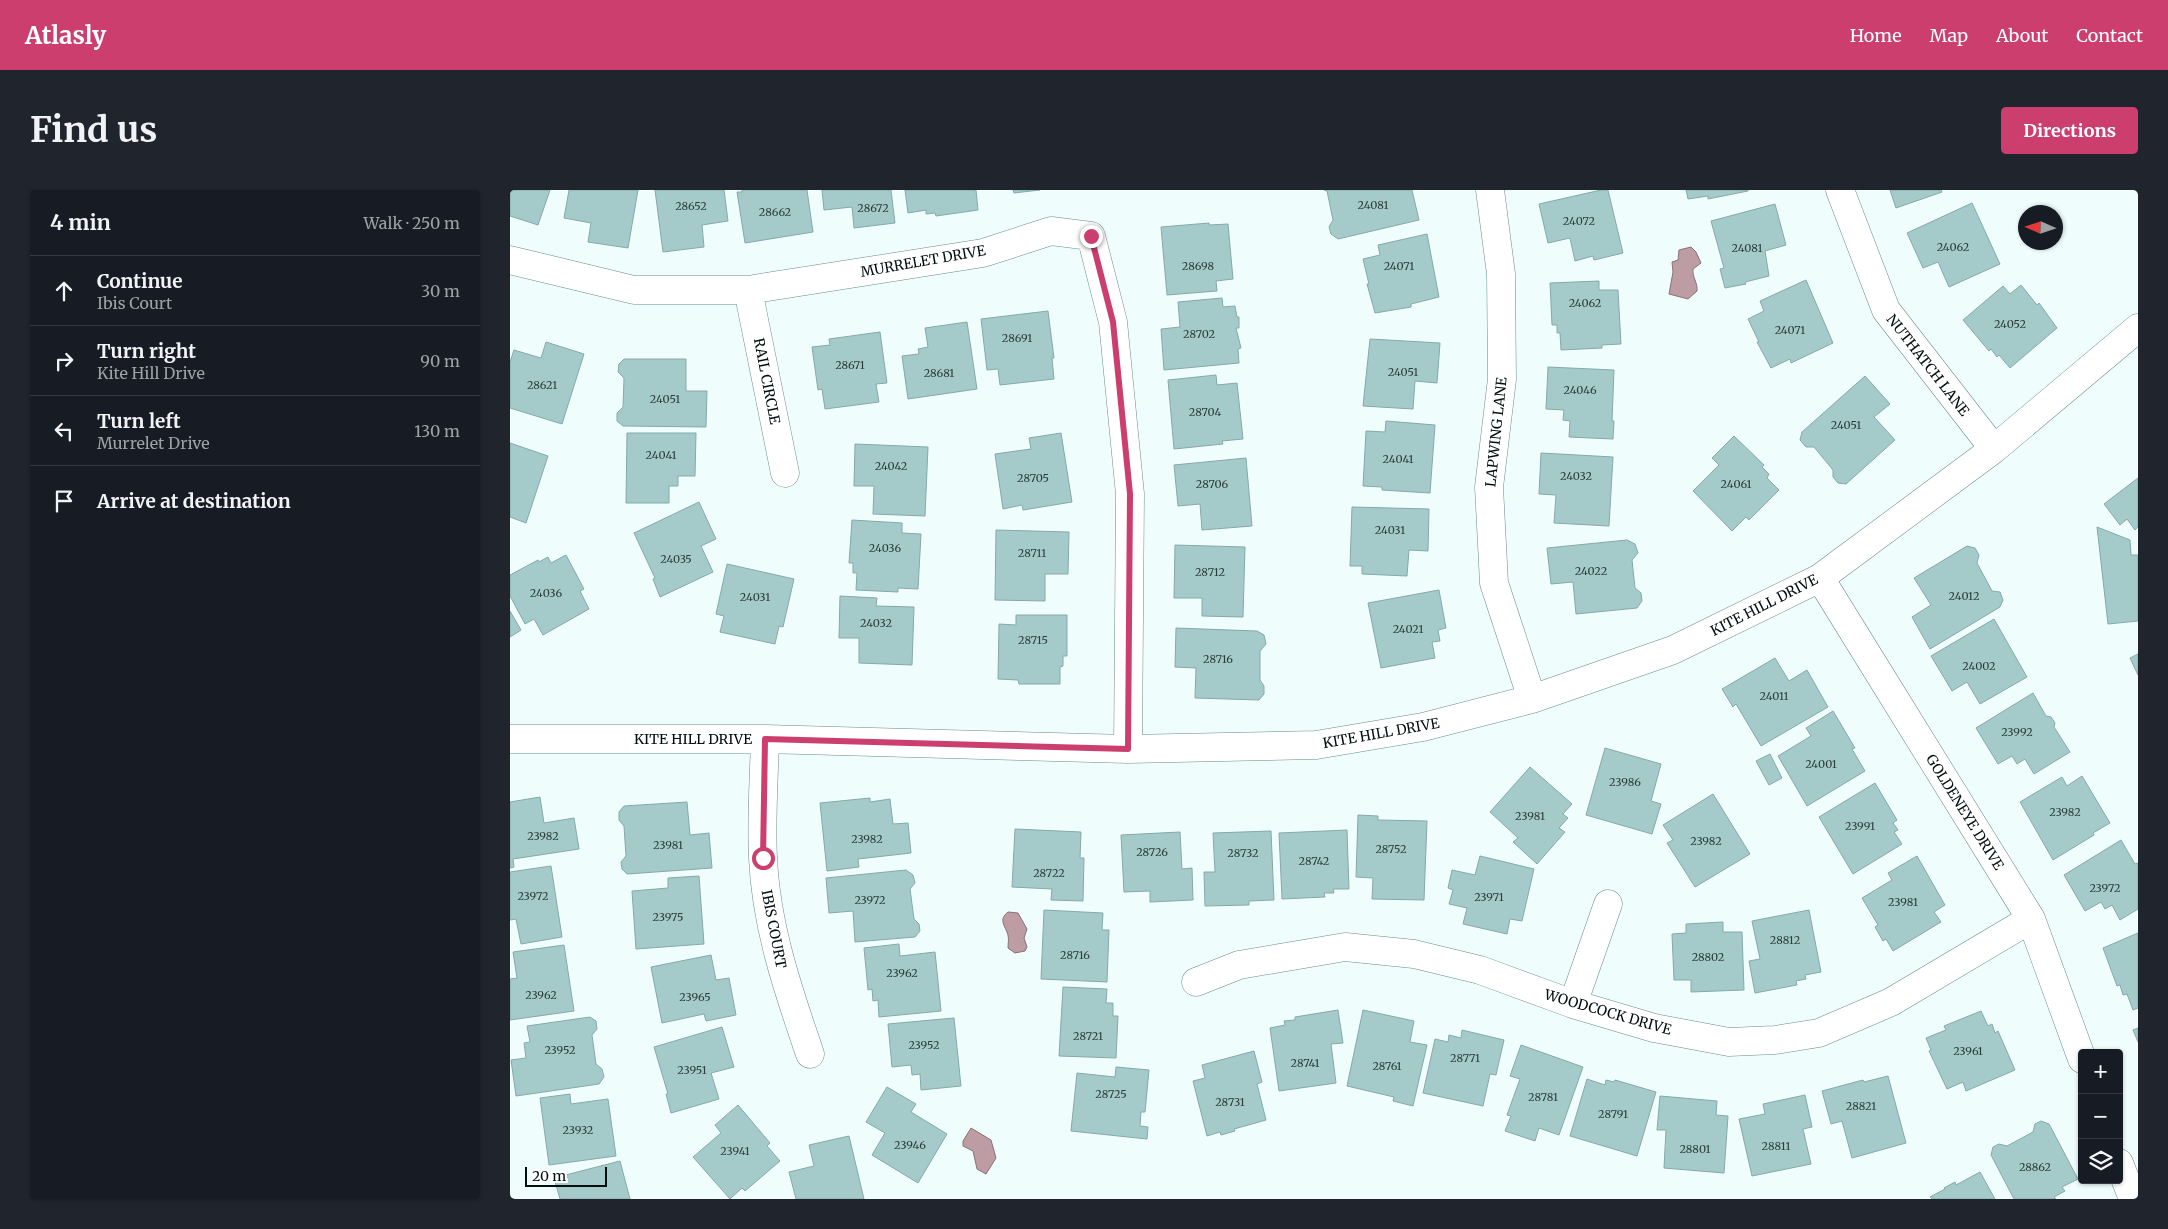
<!DOCTYPE html>
<meta charset="utf-8">
<style>
body{margin:0;font-family:Merriweather,serif;background:#20242c;color:#f1f3f6}
.controls{position:absolute;right:15px;bottom:15px;display:grid;overflow:hidden;border-radius:5px;box-shadow:0 1px 4px #0004}
.controls button{width:45px;height:45px;display:grid;place-items:center;padding:0;border:0;border-bottom:1px solid #363941;background:#171b24;color:#f1f3f6;font:25px sans-serif}
.compass{position:absolute;left:1508px;top:15px;width:45px;height:45px;border-radius:50%;background:#171b24;box-shadow:0 1px 4px #0004;rotate:273deg}
.scale{position:absolute;left:15px;bottom:12px;width:82px;box-sizing:border-box;padding-left:5px;border:2px solid #030e0e;border-top:0;font-size:14px;line-height:18px;white-space:nowrap;color:#030e0e;-webkit-text-stroke:4px #fff;paint-order:stroke}
.stop{position:absolute;width:15px;height:15px;margin:-11px;border:4px solid #cb3e6e;border-radius:50%;background:#fff}
.stop.end{background:#cb3e6e;border-color:#fff;box-shadow:0 1px 5px #0008}
.list{margin:0;padding:0;list-style:none}
h2{display:flex;justify-content:space-between;align-items:center;height:65px;margin:0;padding:0 20px;font-size:21px}
h2 small{font-size:16px;font-weight:400;color:#9ea1a6}
.list li{display:grid;grid-template-columns:32px 1fr auto;gap:15px;align-items:center;box-sizing:border-box;height:70px;padding:0 20px;border-top:1px solid #363941}
.list b{display:block;font-size:19px;white-space:nowrap}
.list p{margin:0;font-size:16px;white-space:nowrap;color:#9ea1a6}
.list em{font-size:16px;font-style:normal;color:#9ea1a6}
.icon{flex:none;width:28px;height:28px;fill:none;stroke:currentColor;stroke-width:2;stroke-linecap:round;stroke-linejoin:round}
.map{position:relative;flex:none;width:1628px;height:1009px;overflow:hidden;border-radius:5px}
header{display:flex;align-items:center;gap:30px;box-sizing:border-box;height:70px;padding:0 25px;background:#cb3e6e;color:#fff}
header strong{font-size:24px}
nav{display:flex;gap:28px;margin-inline-start:auto;font-size:18px}
.intro{display:flex;align-items:center;justify-content:space-between;box-sizing:border-box;height:120px;padding:0 30px}
h1{margin:0;font-size:35px}
.button{padding:12px 22px;border-radius:5px;background:#cb3e6e;color:#fff;font-size:18px;font-weight:700}
main{display:flex;gap:30px;padding:0 30px}
aside{flex:1;background:#171b24;border-radius:5px;box-shadow:0 1px 4px #0004}
.map>svg:first-child{display:block}
.water{fill:#be9ca3;stroke:#867176}
.building{fill:#a4cbca;stroke:#85a9a8}
.lines{fill:none;stroke-linecap:round;stroke-linejoin:round}
.minor-casing{stroke:#698c8b;stroke-width:29}
.minor{stroke:#fff;stroke-width:28}
.route{stroke:#cb3e6e;stroke-width:6}
.labels{text-anchor:middle;dominant-baseline:central;stroke-width:4;stroke-linejoin:round;paint-order:stroke}
.number-label{font-size:11px;fill:#2b3d3d}
.street-label{font-size:14px;fill:#030e0e;stroke:#fff}
</style>
<header>
<strong>Atlasly</strong>
<nav><a>Home</a><a>Map</a><a>About</a><a>Contact</a></nav>
</header>
<div class="intro"><h1>Find us</h1><a class="button">Directions</a></div>
<main>
<aside>
<h2>4 min<small>Walk · 250 m</small></h2>
<ul class="list">
<li><svg class="icon" aria-label="ahead" viewBox="0 0 24 24"><path d="M12 20V5M6 11l6-6 6 6"/></svg><div><b>Continue</b><p>Ibis Court</p></div><em>30 m</em></li>
<li><svg class="icon" aria-label="right" viewBox="0 0 24 24"><path d="M7 20v-9h11M14 6l5 5-5 5"/></svg><div><b>Turn right</b><p>Kite Hill Drive</p></div><em>90 m</em></li>
<li><svg class="icon" aria-label="left" viewBox="0 0 24 24"><path d="M17 20v-9H6M10 6l-5 5 5 5"/></svg><div><b>Turn left</b><p>Murrelet Drive</p></div><em>130 m</em></li>
<li><svg class="icon" aria-label="arrive" viewBox="0 0 24 24"><path d="M6 21V4h12l-3 4 3 4H6"/></svg><div><b>Arrive at destination</b></div></li>
</ul>
</aside>
<div class="map">
<svg width="1628" height="1009" viewBox="0 0 1628 1009">
<rect width="100%" height="100%" fill="#effefd"/>
<!-- water -->
<path class="water" d="M1181 57 1186 62 1191 73 1183 79C1182 87 1188 93 1187 101L1178 109 1159 104 1163 82 1162 72 1168 70 1169 60Z
M498 722 508 723 517 739 514 748 517 757 515 761 505 763 498 758C498 754 499 749 498 745 495 735 488 730 498 722Z
M461 938 481 950 486 968 476 984 467 979 463 961 453 956V951Z"/>
<!-- building -->
<path class="building" d="M0 0H40L28 35 0 26Z
M59 0H128L118 58 78 52 81 33 54 28Z
M145 0H214L218 31 192 35 194 57 153 62Z
M232 0H297L303 42 235 53 227 2H232Z
M312 0H381L385 33 344 38 342 17 314 20Z
M395 0H466L468 20 426 26 425 23 416 24V20L398 23Z
M503 0H530L504 3Z
M814 0H902L909 30 828 49 821 44 819 37 823 30 817 1Z
M1091 0H1098L1113 63 1084 70 1083 66 1065 71 1060 48 1038 53 1029 14Z
M1176 0H1238V1L1198 9V6L1178 9Z
M1380 0H1431L1432 2 1386 18Z
M1462 13 1490 74 1439 97 1428 72 1413 78 1397 43Z
M1265 14 1276 55 1255 61 1259 86 1235 92 1236 94 1215 98 1210 79 1214 78 1201 31Z
M699 33V35L718 34 723 89 706 91 707 101 657 105 651 37Z
M917 44 929 107 901 114V117L865 123 857 94H859L853 69 870 65 868 55Z
M1296 90 1323 153 1281 173 1280 169 1261 178 1247 152H1249L1238 129 1254 121 1250 111Z
M1089 91V100H1108L1111 154 1092 155V158L1051 160 1050 143H1047V135H1042L1040 93Z
M1511 95 1527 115 1529 113 1547 138 1500 178 1489 165 1487 167 1481 159 1479 161 1453 130 1493 96 1500 104Z
M712 108 713 117 725 116 727 127H729V138H726L731 158 728 159 729 173 654 180 651 139 670 137 668 112Z
M538 121 544 168H542L544 189 490 195 488 179 477 180 471 129Z
M457 132 467 199 398 209 392 166 409 164 408 159 418 157 415 138Z
M370 142 377 193 366 194 369 212 315 219 312 199 308 200 302 157 320 155 319 149Z
M860 149 930 153 927 193 905 191 903 219 853 216Z
M36 152 74 164 52 234 0 218V172L4 160 31 168Z
M114 169H176V201H197L196 237 113 236 107 231V223L113 217 114 188 108 182 109 174Z
M1038 177 1104 180 1102 231H1104L1103 249 1059 247 1060 231 1053 230 1054 220 1036 219Z
M706 185 707 195 727 193 733 249 712 251 713 254 664 259 658 190Z
M1355 186 1380 214 1364 227 1385 250 1336 294 1328 293 1323 287V280L1304 257H1296L1290 250 1292 242Z
M876 231 925 235 920 303 872 300V297L853 296 856 241 875 242Z
M117 243H186L185 286H168V296H159V313H116Z
M551 243 562 312 513 320 512 315 493 319 485 264 521 259 519 248Z
M1224 246 1254 275 1252 277 1259 284 1257 288 1269 300 1239 330 1236 327 1222 341 1183 301 1209 275 1202 268Z
M0 253 38 266 16 333 0 327Z
M345 254 418 257 415 326 363 324 364 296H344Z
M1031 263 1103 267 1099 336 1044 333 1046 305 1029 304Z
M736 268 742 336 692 340 690 314 668 316 664 275Z
M1628 288V337L1625 340 1617 329 1610 335 1594 314Z
M189 312 206 349 191 356 203 382 150 407 143 389 145 388 124 343Z
M842 317 919 319 918 361 899 360 897 386 852 384V376H840Z
M342 330 392 333V343L411 344 408 399 388 398V402L346 400 347 383H343V373H339Z
M1587 337 1620 350 1621 365H1628V431L1598 434Z
M486 340 559 342 558 384H535V411L485 410Z
M1117 350 1125 354 1128 363 1122 370 1125 398 1131 403 1132 411 1127 418 1066 424 1063 392 1041 394 1037 358Z
M665 355 735 357 733 427 692 426V408H664Z
M1457 356 1465 358 1469 365 1467 373 1482 401 1490 402 1493 410 1490 417 1420 459 1402 427 1421 415 1404 388Z
M56 365 74 399 70 401 79 419 33 445 24 429 15 434 0 406V385L28 370 29 372 38 367 41 373Z
M217 374 284 389 273 437 269 436 265 454 210 442 214 426 206 424Z
M929 400 936 438 928 440 930 451 922 452 925 468 871 478 858 413Z
M330 406 367 408 366 416 404 417 402 475 349 473V448H329Z
M0 421 11 440 0 447Z
M506 425H557V466H553V476L550 477V494H509L508 490 488 489 489 434 506 435Z
M1484 429 1517 487 1470 514 1457 492 1442 501 1421 466Z
M666 438 747 441 754 445 756 454 750 461V490L754 496V504L749 510 685 508 686 478 665 477Z
M1628 464V485L1620 468Z
M1265 468 1279 491 1297 480 1318 517 1251 556 1226 514 1223 517 1212 499Z
M1523 503 1536 526 1541 527 1545 533 1544 537 1560 562 1524 584 1515 569 1507 574 1502 566 1488 574 1466 538Z
M1323 521 1345 558 1342 559 1355 581 1297 616 1268 566 1301 546 1296 538Z
M1095 558 1151 574 1141 611 1151 614 1142 644 1076 625Z
M1260 564 1272 588 1259 595 1246 571Z
M1020 577 1062 614 1053 624 1058 628 1049 638 1055 642 1027 674 1003 652 1008 648 980 622Z
M1572 586 1600 633 1583 643 1584 645 1543 670 1510 612 1552 587 1557 596Z
M1365 593 1387 630 1383 633 1388 640 1384 642 1392 654 1343 684 1309 627Z
M1203 604 1240 664 1185 697 1157 653 1163 650 1153 635Z
M30 607 34 633 64 628 69 659 3 669 4 677 0 678V612Z
M360 608V612L380 609 383 634 398 633 401 663 348 669 349 677 317 681 310 613Z
M177 612 180 645 199 643 202 678 117 684 112 679 111 672 116 666 114 636 109 630V622L114 616Z
M848 625 868 626V630L917 631 914 710 862 709 863 688 846 687Z
M505 639 571 642 570 668H574L573 711 541 710 542 699 502 697Z
M837 640 839 699H823L824 703H814L815 707 772 709 769 643Z
M761 641 764 710 739 711V715L695 716 694 682H705L703 643Z
M670 642 672 679 682 678 683 710 640 712V701L614 702 611 645Z
M1611 650 1625 674 1628 673V719L1610 730 1602 715 1595 719 1591 712 1575 721 1554 685Z
M970 666 1024 679 1012 731 1000 729 997 744 953 734 957 718 939 714 943 700 938 698 942 680 965 685Z
M1407 666 1435 715 1424 722 1431 732 1383 761 1376 749 1373 751 1365 737 1368 735 1352 708 1382 690 1378 683Z
M41 676 52 747 11 754 6 729 0 730V682Z
M396 680 403 685 405 693 400 699 404 729 409 734 410 741 405 747 345 752 343 721 319 723 316 688Z
M189 686 194 754 126 759 122 701 158 698V688Z
M534 720 593 723 592 740H599L597 792 531 789Z
M1299 720 1311 782 1295 785 1296 789 1286 791 1287 795 1245 803 1239 771 1250 769 1242 731Z
M1213 732V742H1232L1234 800 1181 802V790H1164L1162 744 1176 743V734Z
M1628 743V818L1623 820 1617 804 1613 805 1610 795 1607 796 1593 758Z
M389 754 390 766 425 762 431 821 369 827 368 810 363 811 362 799 358 800 354 758Z
M54 755 64 821 0 830V789L7 788 3 762Z
M201 765 206 790 219 788 226 825 196 831 194 824 152 833 141 777Z
M553 797 597 799 596 813H603V826H608L606 868 549 866Z
M828 820 833 853 821 854 826 893 769 901 760 838 775 835 774 831 785 830V827Z
M853 820 904 831 900 852 917 855 903 916 883 911 884 907 837 896Z
M1471 821 1478 836 1482 834 1485 843 1488 841 1505 880 1456 901 1453 892 1437 899 1419 861 1421 860 1416 848 1436 840 1434 836Z
M80 827 86 831 87 839 82 845 86 874 92 879 94 887 89 894 6 906 1 870 16 868 14 853 20 852 17 836Z
M444 828 451 896 411 900 410 884 402 885 401 875 382 877 378 834Z
M212 837 224 877 201 883 209 909 161 923 156 904H158L144 857Z
M1628 838V852L1623 840Z
M952 840 994 850 986 885 980 884 973 916 913 903 925 849 938 852 939 845 951 848Z
M1011 855 1073 877 1049 945 1029 938 1025 951 995 941 1001 926 997 925 1010 889 1000 886Z
M744 861 752 892 747 894 756 930 724 939 725 941 711 945 710 942 697 946 683 891 695 888 692 875Z
M606 877 639 880 635 922H631L630 936 638 937 637 949 561 941 567 883 605 887Z
M1378 886 1396 953 1342 968 1332 931 1321 934 1312 901 1353 890 1354 892Z
M1077 889 1095 895 1096 890 1104 892 1105 890 1146 902 1127 966 1060 946Z
M377 897 406 914 401 922 437 944 408 993 362 965 375 943 356 932Z
M60 904 61 914 98 909 106 966 39 975 30 908Z
M1295 905 1302 937 1293 939 1301 974 1242 986 1229 929 1255 924 1253 914Z
M1150 906 1207 911 1206 925 1218 926 1214 983 1154 978 1156 940H1147Z
M228 915 260 953 257 956 270 971 235 1001 232 998 220 1009 183 967 211 943 205 935Z
M1531 931 1539 934 1568 989 1552 997 1555 1001 1544 1007 1546 1009H1504L1481 965 1483 957 1489 954 1497 956 1523 942 1525 934Z
M339 946 354 1009H286L279 982 304 976 299 955Z
M110 971 120 1009H50L44 988Z
M1470 982 1485 1009H1422L1420 1007 1435 999 1434 998 1445 992 1446 995Z"/>
<g class="lines">
<defs>
<path id="minor" d="M980 0 991 84 992 189 979 297 984 393 1022 509
M1330 0 1376 120 1484 259
M0 70 124 100H238L473 63 541 41 581 46 603 132 620 304 618 559
M238 100 275 283
M1310 388 1521 729 1572 869
M0 549H255L618 559 806 555 913 537 1022 509 1163 460 1310 388 1484 259 1628 138
M255 549C254 588 251 628 253 668 256 736 278 800 300 864
M686 792 729 775 835 757 904 764 970 780 1063 814 1144 838 1219 852 1265 850 1309 843 1381 812 1521 729
M1063 814 1098 714
M1609 973 1623 1009"/>
</defs>
<!-- minor casing -->
<use href="#minor" class="minor-casing"/>
<!-- minor -->
<use href="#minor" class="minor"/>
</g>
<g class="lines">
<!-- route -->
<path class="route" d="M253 668 255 549 618 559 620 304 603 132 581 46"/>
</g>
<g class="labels">
<!-- number labels -->
<g class="number-label">
<text x="863" y="15">24081</text>
<text x="181" y="16">28652</text>
<text x="363" y="18">28672</text>
<text x="265" y="22">28662</text>
<text x="1069" y="31">24072</text>
<text x="1443" y="57">24062</text>
<text x="1237" y="58">24081</text>
<text x="688" y="76">28698</text>
<text x="889" y="76">24071</text>
<text x="1075" y="113">24062</text>
<text x="1500" y="134">24052</text>
<text x="1280" y="140">24071</text>
<text x="689" y="144">28702</text>
<text x="507" y="148">28691</text>
<text x="340" y="175">28671</text>
<text x="893" y="182">24051</text>
<text x="429" y="183">28681</text>
<text x="32" y="195">28621</text>
<text x="1070" y="200">24046</text>
<text x="155" y="209">24051</text>
<text x="695" y="222">28704</text>
<text x="1336" y="235">24051</text>
<text x="151" y="265">24041</text>
<text x="888" y="269">24041</text>
<text x="381" y="276">24042</text>
<text x="1066" y="286">24032</text>
<text x="523" y="288">28705</text>
<text x="702" y="294">28706</text>
<text x="1226" y="294">24061</text>
<text x="880" y="340">24031</text>
<text x="375" y="358">24036</text>
<text x="522" y="363">28711</text>
<text x="166" y="369">24035</text>
<text x="1081" y="381">24022</text>
<text x="700" y="382">28712</text>
<text x="36" y="403">24036</text>
<text x="1454" y="406">24012</text>
<text x="245" y="407">24031</text>
<text x="366" y="433">24032</text>
<text x="898" y="439">24021</text>
<text x="523" y="450">28715</text>
<text x="708" y="469">28716</text>
<text x="1469" y="476">24002</text>
<text x="1264" y="506">24011</text>
<text x="1507" y="542">23992</text>
<text x="1311" y="574">24001</text>
<text x="1115" y="592">23986</text>
<text x="1555" y="622">23982</text>
<text x="1020" y="626">23981</text>
<text x="1350" y="636">23991</text>
<text x="33" y="646">23982</text>
<text x="357" y="649">23982</text>
<text x="1196" y="651">23982</text>
<text x="158" y="655">23981</text>
<text x="881" y="659">28752</text>
<text x="642" y="662">28726</text>
<text x="733" y="663">28732</text>
<text x="804" y="671">28742</text>
<text x="539" y="683">28722</text>
<text x="1595" y="698">23972</text>
<text x="23" y="706">23972</text>
<text x="979" y="707">23971</text>
<text x="360" y="710">23972</text>
<text x="1393" y="712">23981</text>
<text x="158" y="727">23975</text>
<text x="1275" y="750">28812</text>
<text x="565" y="765">28716</text>
<text x="1198" y="767">28802</text>
<text x="392" y="783">23962</text>
<text x="31" y="805">23962</text>
<text x="185" y="807">23965</text>
<text x="578" y="846">28721</text>
<text x="414" y="855">23952</text>
<text x="50" y="860">23952</text>
<text x="1458" y="861">23961</text>
<text x="955" y="868">28771</text>
<text x="795" y="873">28741</text>
<text x="877" y="876">28761</text>
<text x="182" y="880">23951</text>
<text x="601" y="904">28725</text>
<text x="1033" y="907">28781</text>
<text x="720" y="912">28731</text>
<text x="1351" y="916">28821</text>
<text x="1103" y="924">28791</text>
<text x="68" y="940">23932</text>
<text x="400" y="955">23946</text>
<text x="1266" y="956">28811</text>
<text x="1185" y="959">28801</text>
<text x="225" y="961">23941</text>
<text x="1525" y="977">28862</text>
</g>
<!-- street labels -->
<g class="street-label">
<text transform="translate(413 71) rotate(-10)">MURRELET DRIVE</text>
<text transform="translate(1418 175) rotate(52)">NUTHATCH LANE</text>
<text transform="translate(257 191) rotate(79)">RAIL CIRCLE</text>
<text transform="translate(986 242) rotate(-84)">LAPWING LANE</text>
<text transform="translate(1254 415) rotate(-27)">KITE HILL DRIVE</text>
<text transform="translate(871 543) rotate(-10)">KITE HILL DRIVE</text>
<text x="183" y="549">KITE HILL DRIVE</text>
<text transform="translate(1455 622) rotate(58)">GOLDENEYE DRIVE</text>
<text transform="translate(264 739) rotate(79)">IBIS COURT</text>
<text transform="translate(1098 822) rotate(16)">WOODCOCK DRIVE</text>
</g>
</g>
</svg>
<div class="controls">
<button>+</button>
<button>−</button>
<button><svg class="icon" aria-label="layers" viewBox="0 0 24 24"><path d="M12 4l9 5-9 5-9-5zM3 14l9 5 9-5"/></svg></button>
</div>
<svg class="compass" viewBox="-18 -18 36 36"><path d="M0-13l5 13h-10z" fill="#e53935"/><path d="M0 13l5-13h-10z" fill="#9ea1a6"/></svg>
<div class="scale">20 m</div>
<div class="stop" style="left:253px;top:668px"></div>
<div class="stop end" style="left:581px;top:46px"></div>
</div>
</main>
